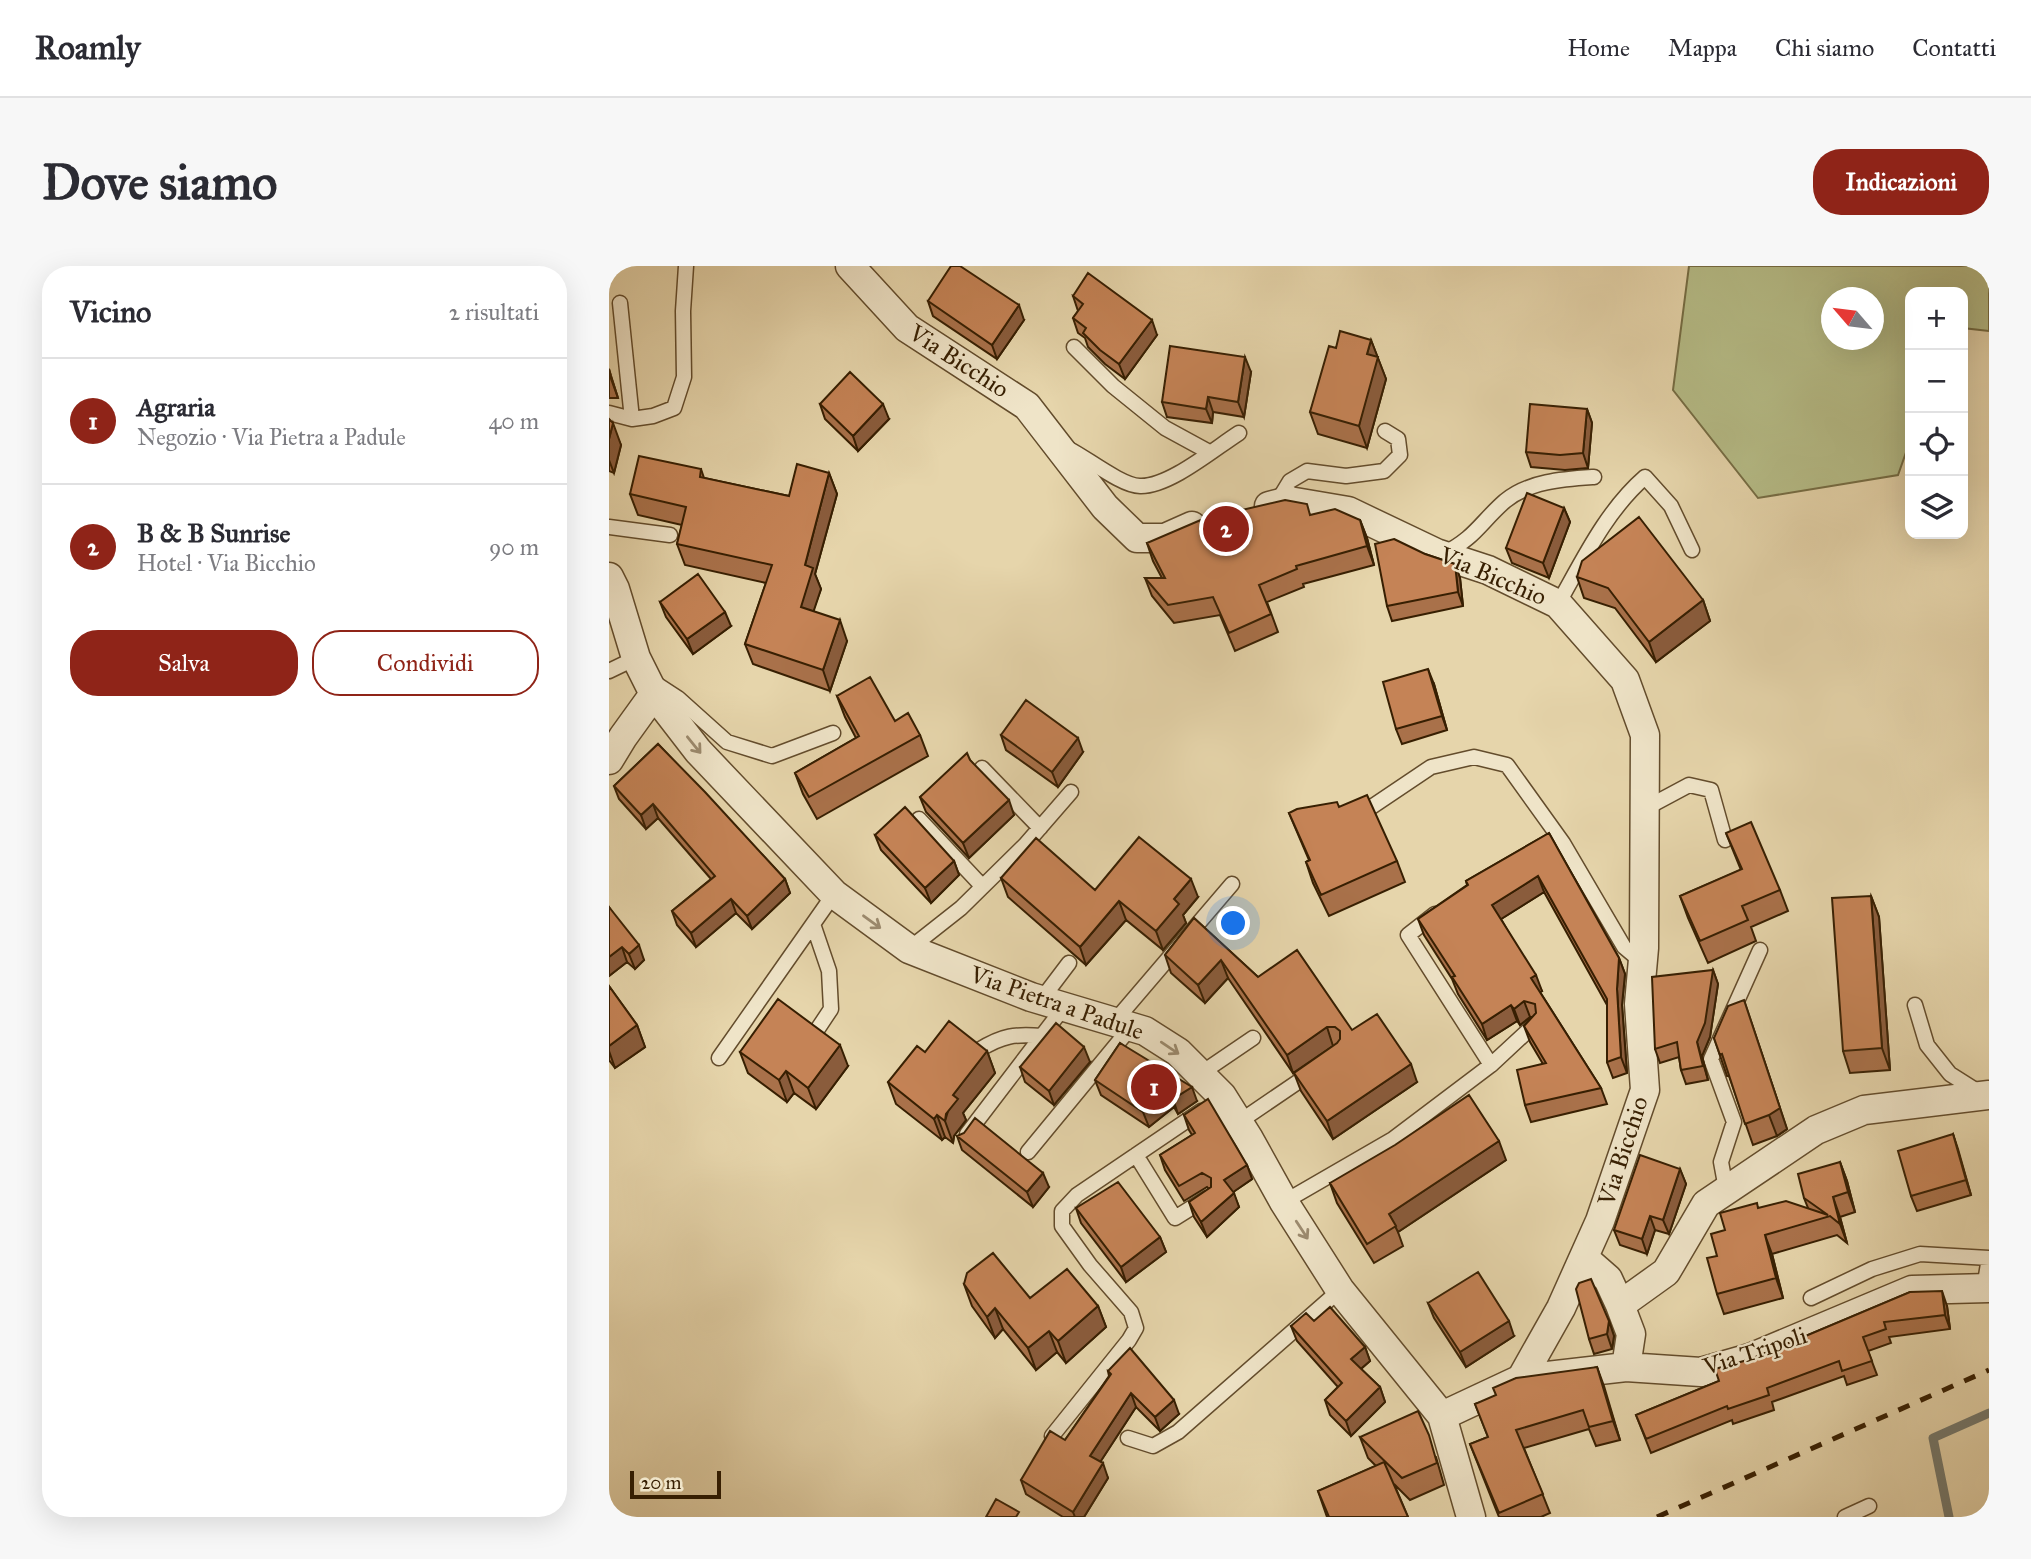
<!DOCTYPE html>
<html lang="it">
<meta charset="utf-8">
<style>
body{margin:0;font-family:"IM FELL Great Primer",serif;background:#f7f7f7;color:#2b2b33}
.controls{position:absolute;right:21px;top:21px;display:grid;overflow:hidden;border-radius:14px;box-shadow:0 7px 28px #0002}
.controls button{width:63px;height:63px;display:grid;place-items:center;padding:0;border:0;border-bottom:2px solid #e1e1e2;background:#fff;color:#2b2b33;font:35px sans-serif}
.compass{position:absolute;left:1212px;top:21px;width:63px;height:63px;border-radius:50%;background:#fff;box-shadow:0 7px 28px #0002;rotate:298deg}
.scale{position:absolute;left:21px;bottom:18px;width:91px;box-sizing:border-box;padding-left:7px;border:4px solid #371f02;border-top:0;font-size:19px;line-height:24px;white-space:nowrap;color:#371f02;-webkit-text-stroke:5px #efe4c8;paint-order:stroke}
.you{position:absolute;left:625px;top:658px;width:24px;height:24px;margin:-18px;border:5px solid #fff;border-radius:50%;background:#1a73e8;box-shadow:0 0 0 10px #1a73e833}
.badge{display:grid;place-items:center;width:46px;height:46px;border-radius:50%;background:#8f2418;color:#fff;font-size:23px;font-weight:700}
.pin{position:absolute;translate:-50% -50%;border:4px solid #fff;box-shadow:0 2px 7px #0006}
.list{margin:0;padding:0;list-style:none}
h2{display:flex;justify-content:space-between;align-items:center;height:91px;margin:0;padding:0 28px;font-size:30px}
h2 small{font-size:23px;font-weight:400;color:#7c7c81}
.list li{display:grid;grid-template-columns:46px 1fr auto;gap:21px;align-items:center;box-sizing:border-box;height:126px;padding:0 28px;border-top:2px solid #e1e1e2}
.list b{display:block;font-size:26px;white-space:nowrap}
.list p{margin:0;font-size:23px;white-space:nowrap;color:#7c7c81}
.list em{font-size:23px;font-style:normal;color:#7c7c81}
.actions{display:flex;gap:14px;padding:21px 28px}
.actions a{flex:1;padding:16px 0;border:2px solid #8f2418;border-radius:28px;text-align:center;font-size:24px;color:#8f2418}
.actions .main{background:#8f2418;color:#fff}
.icon{flex:none;width:38px;height:38px;fill:none;stroke:currentColor;stroke-width:2;stroke-linecap:round;stroke-linejoin:round}
.map{position:relative;flex:none;width:1380px;height:1251px;overflow:hidden;border-radius:28px}
header{display:flex;align-items:center;gap:42px;box-sizing:border-box;height:98px;padding:0 35px;background:#fff;border-bottom:2px solid #e1e1e2}
header strong{font-size:33px}
nav{display:flex;gap:38px;margin-inline-start:auto;font-size:24px}
.intro{display:flex;align-items:center;justify-content:space-between;box-sizing:border-box;height:168px;padding:0 42px}
h1{margin:0;font-size:49px}
.button{padding:18px 32px;border-radius:28px;background:#8f2418;color:#fff;font-size:24px;font-weight:700}
main{display:flex;gap:42px;padding:0 42px}
aside{flex:1;background:#fff;border-radius:28px;box-shadow:0 7px 28px #0002}
.map>svg:first-child{display:block}
.green{fill:#b6bd88;stroke:#766e45;stroke-width:2;fill-rule:evenodd}
.lines{fill:none;stroke-linecap:round;stroke-linejoin:round}
.stream{stroke:#74796e;stroke-width:9}
.lane-casing{stroke:#634c2c;stroke-width:17}
.street-casing{stroke:#634c2c;stroke-width:31}
.lane{stroke:#efe4c8;stroke-width:14}
.street{stroke:#efe4c8;stroke-width:28}
.rail{stroke:#371f02;stroke-width:5;stroke-dasharray:12 12;stroke-linecap:butt}
.wall{fill:#a9714a;stroke:#371f02;stroke-width:2}
.shaded-wall{fill:#8a5c3c;stroke:#371f02;stroke-width:2}
.building{fill:#c58356;stroke:#371f02;stroke-width:2}
.oneway{stroke:#9c8b6f}
.labels{text-anchor:middle;dominant-baseline:central;stroke-width:5;stroke-linejoin:round;paint-order:stroke}
.street-label{font-size:24px;fill:#371f02;stroke:#efe4c8}
</style>
<header>
<strong>Roamly</strong>
<nav><a>Home</a><a>Mappa</a><a>Chi siamo</a><a>Contatti</a></nav>
</header>
<div class="intro"><h1>Dove siamo</h1><a class="button">Indicazioni</a></div>
<main>
<aside>
<h2>Vicino<small>2 risultati</small></h2>
<ul class="list">
<li><span class="badge">1</span><div><b>Agraria</b><p>Negozio · Via Pietra a Padule</p></div><em>40 m</em></li>
<li><span class="badge">2</span><div><b>B &amp; B Sunrise</b><p>Hotel · Via Bicchio</p></div><em>90 m</em></li>
</ul>
<div class="actions"><a class="main">Salva</a><a>Condividi</a></div>
</aside>
<div class="map">
<svg width="1380" height="1251" viewBox="0 0 1380 1251">
<rect width="100%" height="100%" fill="#e6d5ab"/>
<filter id="stains"><feTurbulence type="fractalNoise" baseFrequency=".00286" numOctaves="4"/><feColorMatrix values="0 0 0 0 .2 0 0 0 0 .09 0 0 0 0 .02 0 0 0 .5 -.17"/></filter>
<radialGradient id="worn" r=".72"><stop offset=".6" stop-color="#630" stop-opacity="0"/><stop offset="1" stop-color="#630" stop-opacity=".3"/></radialGradient>
<!-- green -->
<path class="green" d="M1080 0H1380V65L1354 62V26H1301V175L1289 209 1149 232 1064 124ZM1223 32H1265V74H1223Z"/>
<g class="lines">
<!-- stream -->
<path class="stream" d="M1340 1251 1324 1172 1380 1147"/>
<defs>
<path id="lane" d="M465 81 504 120 556 162 600 186
M0 147 23 153 11 37
M23 153 44 150 65 142 75 111 74 45 77 0
M460 183C478 192 513 220 531 220 560 221 605 183 630 167
M667 238 681 215 698 205 737 210 775 205 791 189 789 173 776 165
M0 261 61 269
M834 288C866 272 871 257 896 235 920 215 955 213 985 211
M949 338C974 294 997 245 1036 211L1062 240 1083 284
M0 405 27 392
M46 417 69 432 118 476 163 490 224 467
M373 502 431 562
M1037 542 1080 519 1102 524 1116 574
M745 545 761 542 822 501 865 491 898 499 954 577 1015 681 1034 697
M310 553 373 620
M826 648 799 669 882 799
M204 658 220 705 222 743 208 764
M300 683 352 642 416 579 462 526
M432 734 460 697
M1306 739 1318 779 1341 808 1371 827
M505 756 623 618
M370 784C394 769 406 768 433 770
M110 792 225 628
M591 808 644 772
M630 856 702 807
M358 868 455 741
M419 886 522 761
M527 889 566 952 598 932
M1117 923 1112 896 1125 856 1102 793 1151 684
M675 936 784 873 882 799 924 760
M1202 1032 1263 1003 1311 988 1380 992 1375 1022
M443 1170 520 1074 527 1062 522 1046 481 999 453 960V945L468 929 592 845
M519 1172 544 1180 569 1166 731 1024
M1236 1251 1260 1240"/>
<path id="street" d="M241 0 298 62 418 140 496 241 528 272H556L583 260
M660 240 680 235 739 245 827 287 879 304 949 338 1016 414 1036 469 1035 682 1030 738 1036 824 991 955 952 1042 912 1113
M0 311 6 323 27 392 45 428 89 485 225 628 300 683 422 731 536 765 569 786 613 830 640 873 675 936 731 1024 833 1150 862 1251
M0 494 14 471 45 428
M975 992 999 1013 1011 1039
M1017 1101 1022 1068 1011 1039 1057 1006 1097 938 1207 864 1255 844 1380 829
M833 1150 912 1113 1017 1101 1092 1106 1141 1092 1303 1024 1380 1022"/>
</defs>
<!-- lane casing -->
<use href="#lane" class="lane-casing"/>
<!-- street casing -->
<use href="#street" class="street-casing"/>
<!-- lane -->
<use href="#lane" class="lane"/>
<!-- street -->
<use href="#street" class="street"/>
<!-- rail -->
<path class="rail" d="M1048 1251 1380 1104"/>
</g>
<!-- wall -->
<path class="wall" d="M464 30 548 69 516 113 496 98 479 81 476 72 469 67 464 52 469 45Z
M319 35 415 54 388 93 324 50Z
M762 74 777 113 758 182 709 168 701 146 727 82Z
M0 103 2 110 9 132H0Z
M642 106 635 151 604 146 603 157 558 151 553 136Z
M211 138 280 153 249 185 216 153Z
M978 143 983 157 979 202 956 204 922 201 917 186Z
M0 153 12 179 5 207 0 205Z
M92 203 95 212 180 230 220 207 228 228 206 308 212 323 204 345 238 375 221 425 144 398 136 378 157 317 76 299 68 278 73 259 29 249 21 228Z
M955 242 961 256 940 312 903 297 897 282Z
M702 249 751 254 758 272 765 299 694 318 695 321 658 336 669 366 626 385 611 349 565 357 543 330 536 312H553L544 295 538 277Z
M816 288 846 298 851 312 854 340 783 355 778 340Z
M968 311 1094 334 1101 355 1047 396 1006 342 975 332Z
M51 336 122 360 84 388 57 351Z
M825 418 838 464 793 478 787 463Z
M228 430 286 455 311 469 319 490 208 553 194 528 186 507 247 472 236 451Z
M392 469 474 486 449 521 397 484Z
M49 478 176 613 181 627 143 663 127 647 87 681 68 659 63 645 102 613 49 552 37 563 10 533 5 520Z
M361 494 405 549 360 592 317 546 311 531Z
M730 541 788 595 796 616 720 650 704 617 697 596 700 594 680 547Z
M940 567 1010 692 1016 708 1013 739 1018 807 1004 812 998 796V739L935 626 892 653 933 725 931 726 992 822 998 838 922 856 916 839 934 798 921 776 915 760 923 751H921L911 759 908 755 878 774 849 728 843 713 815 669 809 653 858 619 857 615Z
M1117 567 1171 624 1179 645 1142 661 1147 675 1099 697 1079 652 1071 630 1132 604Z
M266 569 345 595 350 609 322 637 272 584Z
M392 612 486 624 589 631 574 649 577 657 554 684 517 654 477 699 399 631Z
M1262 630 1270 651 1281 804 1241 807 1234 785Z
M0 641 35 694 26 703 18 696 0 710Z
M585 652 649 711 743 764 808 816 724 873 692 825 685 807 725 780 684 807 619 712 596 737 562 707 556 689Z
M1104 704 1109 718 1101 771 1093 790 1099 814 1077 818 1072 804 1070 791 1051 797 1046 783Z
M0 720 28 759 36 781 6 802 0 794Z
M1142 756 1178 863 1168 870 1144 879 1120 810H1118L1105 772Z
M511 777 588 835 569 848 565 841 540 861 492 829 486 814Z
M378 785 386 807 354 847 357 854 345 870 344 877 336 871 333 874 287 838 279 816 316 786Z
M131 786 239 800 207 843 185 827 178 836 139 807Z
M481 796 445 839 416 816 411 801Z
M575 849 638 899 643 913 624 926 630 941 598 971 585 951 580 936 600 923 598 921 575 935 556 904 551 889 583 869 580 864Z
M1344 868 1362 929 1308 945 1302 930Z
M348 870 440 921 424 941 353 884Z
M897 894 789 966 794 980 765 997 728 937 721 917Z
M1231 896 1238 915 1246 946 1231 951 1238 977 1228 969 1163 988 1174 1032 1115 1048 1108 1028V990L1150 942H1199L1195 932Z
M1071 903 1077 918 1060 968 1046 964 1038 988 1011 979 1005 964Z
M467 942 551 971 557 986 517 1016 472 957Z
M355 1018 421 1032 489 1040 497 1061 457 1097 448 1086 427 1104 394 1063 386 1072 363 1040Z
M1301 1026 1338 1040 1341 1063 1280 1071 1282 1077 1259 1085 1268 1109 1238 1119 1235 1110 1163 1136 1165 1144 1124 1158 1123 1154 1042 1187 1027 1149 1110 1115 1142 1093Z
M819 1037 905 1070 857 1101 825 1052Z
M705 1055 756 1081 761 1095 752 1103 771 1121 776 1136 742 1170 721 1149 716 1134 729 1121 688 1075 682 1060Z
M1000 1055 1005 1070 1003 1083 985 1088 980 1073Z
M988 1101 1011 1174 987 1180 980 1163 915 1182 941 1247 932 1251H890L861 1178 879 1171 866 1138Z
M499 1105 570 1148 551 1165 527 1141 491 1196 499 1212 475 1251H454L417 1228 412 1214 456 1174 500 1110Z
M751 1171 827 1191 835 1219 801 1234 785 1218 799 1251H718L709 1225 767 1200 759 1192Z"/>
<!-- shaded-wall -->
<path class="shaded-wall" d="M410 39 415 54 388 93 383 79Z
M543 54 548 69 516 113 510 98Z
M762 74 777 113 758 182 750 160 758 88Z
M636 91 642 106 635 151 629 136Z
M0 103 2 110 9 132 1 110Z
M599 131 604 146 603 157 597 143Z
M274 138 280 153 249 185 244 170Z
M978 143 983 157 979 202 974 187Z
M4 157 12 179 5 207 0 194V173Z
M220 207 228 228 206 308 212 323 199 362 192 341 196 299Z
M955 242 961 256 940 312 934 297Z
M751 254 758 272 765 299 758 280Z
M846 298 851 312 854 340 849 326Z
M1094 334 1101 355 1047 396 1040 376Z
M116 346 122 360 84 388 78 373Z
M231 354 238 375 221 425 214 404Z
M819 403 825 418 838 464 833 450Z
M469 472 474 486 449 521 443 506Z
M400 534 405 549 360 592 354 577Z
M44 538 49 552 37 563 32 549Z
M345 595 350 609 322 637 316 622Z
M929 610 935 626 889 655 883 639Z
M176 613 181 627 143 663 138 650Z
M582 613 589 631 574 649 577 657 554 684 547 665 565 633Z
M1262 630 1270 651 1281 804 1273 782Z
M122 633 127 647 87 681 82 667Z
M510 635 517 654 477 699 471 681Z
M30 679 35 694 26 703 20 688Z
M13 681 18 696 0 710V691Z
M1010 692 1016 708 1013 739 1018 807 1012 791 1008 723Z
M612 694 619 712 596 737 589 719Z
M1104 704 1109 718 1101 771 1093 790 1099 814 1088 776Z
M927 709 933 725 928 728 922 712Z
M1135 734 1178 863 1168 870 1160 849Z
M915 735 921 751 911 759 905 743Z
M902 739 908 755 878 774 873 758Z
M28 759 36 781 6 802 0 785V780Z
M718 761 724 780 684 807 678 789Z
M231 779 239 800 207 843 199 822Z
M475 781 481 796 445 839 440 825Z
M378 785 386 807 354 847 357 854 345 870 344 877 336 855 344 829Z
M802 798 808 816 724 873 718 855Z
M177 805 185 827 178 836 170 814Z
M583 821 588 835 569 848 564 833Z
M559 826 565 841 540 861 534 846Z
M328 849 336 871 333 874 325 853Z
M1344 868 1349 883 1362 929 1357 914Z
M890 875 897 894 789 966 780 948Z
M1231 896 1238 915 1246 946 1239 926Z
M638 899 643 913 620 929 615 914Z
M1071 903 1077 918 1060 968 1054 954Z
M434 907 440 921 424 941 418 926Z
M625 927 630 941 598 971 592 956Z
M1224 931 1231 951 1238 977 1231 958Z
M1041 950 1046 964 1038 988 1033 973Z
M1156 969 1163 988 1174 1032 1167 1012Z
M551 971 557 986 517 1016 512 1001Z
M1333 1025 1338 1040 1341 1063 1336 1049Z
M489 1040 497 1061 457 1097 449 1075Z
M386 1042 394 1063 386 1072 378 1051Z
M900 1055 905 1070 857 1101 851 1086Z
M1000 1055 1005 1070 1003 1083 998 1068Z
M440 1065 448 1086 427 1104 419 1082Z
M756 1081 761 1095 747 1107 742 1093Z
M988 1101 995 1120 1011 1174 1004 1155Z
M771 1121 776 1136 742 1170 737 1155Z
M522 1127 527 1141 486 1204 481 1190Z
M565 1134 570 1148 551 1165 546 1151Z
M494 1197 499 1212 475 1251H466L464 1246Z"/>
<!-- building -->
<path class="building" d="M342 0H351L410 39 383 79 319 35Z
M479 7 543 54 510 98 491 84 474 67 477 62 464 52 474 38 464 30Z
M731 65 762 74 758 88 769 91 750 160 701 146 720 80 727 82Z
M561 80 636 91 629 136 599 131 597 143 553 136Z
M241 106 274 138 244 170 211 138Z
M921 138 978 143 974 187 951 189 917 186Z
M0 153 4 157 0 173Z
M30 190 92 203 91 211 180 230 188 198 220 207 196 299 204 302 192 341 231 354 214 404 136 378 163 299 68 278 77 241 21 228Z
M918 227 955 242 934 297 897 282Z
M676 234 698 238 701 249 726 243 751 254 758 280 687 300 688 303 650 319 662 348 620 367 604 331 559 339 536 312H556L538 277 594 253Z
M1030 251 1094 334 1040 376 999 322 968 311 973 295Z
M785 273 816 288 846 298 849 326 778 340 766 278Z
M89 308 116 346 78 373 51 336Z
M819 403 833 450 787 463 774 416Z
M261 411 286 455 299 447 311 469 200 531 186 507 250 470 228 430Z
M417 434 469 472 443 506 392 469Z
M49 478 96 526 176 613 138 650 122 633 82 667 63 645 106 610 44 538 32 549 5 520Z
M358 487 361 494 400 534 354 577 311 531Z
M758 529 788 595 712 629 697 596 701 594 680 547 688 543 728 536 730 541Z
M296 541 345 595 316 622 266 569Z
M1142 556 1171 624 1133 640 1139 654 1091 675 1071 630 1133 603 1117 567Z
M940 567 1010 692 1008 723 1012 791 998 796V733L929 610 883 639 927 709 922 712 992 822 916 839 908 804 937 797 915 760 927 747 926 738 915 735 905 743 902 739 873 758 843 711 846 710 809 653 859 619 857 615Z
M530 571 582 613 565 633 570 638 547 665 510 635 471 681 392 612 427 572 486 624Z
M1262 630 1273 782 1234 785 1223 632Z
M0 641 30 679 20 688 13 681 0 691Z
M585 652 649 711 688 684 743 764 768 748 802 798 718 855 685 807 728 777 731 773V765L726 761H718L678 789 612 694 589 719 556 689Z
M1104 704 1096 757 1088 776 1094 800 1072 804 1068 776 1046 783 1043 711Z
M0 720 28 759 0 780Z
M169 733 231 779 199 822 177 805 170 814 131 786Z
M1135 734 1171 842 1160 849 1136 858 1113 788 1111 789 1105 772 1119 740Z
M340 755 378 785 344 829 349 833 337 848 336 855 328 849 325 853 279 816 308 780 316 786Z
M447 757 475 781 440 825 411 801Z
M511 777 583 821 564 833 559 826 534 846 486 814Z
M860 829 890 875 780 948 787 960 758 978 721 917 786 879Z
M599 833 638 899 615 914 625 927 592 956 580 936 602 921V912L593 907 570 920 551 889 586 867 575 849Z
M366 852 434 907 418 926 348 870 355 867Z
M1344 868 1357 914 1302 930 1289 885Z
M1031 889 1071 903 1054 954 1041 950 1033 973 1005 964Z
M1231 896 1239 926 1224 931 1231 958 1221 950 1156 969 1167 1012 1108 1028 1098 992 1108 990 1102 968 1116 964 1111 947 1148 937 1149 942 1177 935 1219 949 1195 932 1189 908Z
M509 916 551 971 512 1001 467 942Z
M384 987 421 1032 458 1003 489 1040 449 1075 440 1065 419 1082 386 1042 378 1051 355 1018 358 1007Z
M869 1006 900 1055 851 1086 819 1037Z
M982 1013 1000 1055 998 1068 980 1073 967 1023 970 1017Z
M1333 1025 1336 1049 1275 1056 1277 1063 1254 1071 1263 1095 1233 1105 1230 1095 1158 1122 1160 1129 1119 1143 1118 1140 1037 1173 1027 1149 1110 1115 1106 1103 1142 1093 1301 1026Z
M721 1041 756 1081 742 1093 771 1121 737 1155 716 1134 733 1117 682 1060 697 1047 705 1055Z
M521 1082 565 1134 546 1151 522 1127 481 1190 494 1197 464 1246 412 1214 441 1165 456 1174 502 1108 499 1105Z
M988 1101 1004 1155 980 1161 974 1144 907 1164 934 1228 890 1247 861 1178 879 1171 866 1138 887 1129 884 1122 907 1112Z
M809 1145 820 1169 828 1197 793 1212 751 1171Z
M775 1196 799 1251H720L709 1225Z
M387 1233 410 1246 407 1251H377Z"/>
<!-- one-way arrows -->
<defs><path id="oneway-shaft" d="M-6 0H5M1.5-3L5.5 0L1.5 3" fill="none" stroke-width="1.6" stroke-linecap="round" stroke-linejoin="round" transform="scale(1.75)"/></defs>
<g class="oneway">
<use href="#oneway-shaft" transform="translate(85 479) rotate(51)"/>
<use href="#oneway-shaft" transform="translate(263 656) rotate(36)"/>
<use href="#oneway-shaft" transform="translate(561 782) rotate(34)"/>
<use href="#oneway-shaft" transform="translate(693 964) rotate(57)"/>
</g>
<g class="labels">
<!-- street labels -->
<g class="street-label">
<text transform="translate(350 95) rotate(33)">Via Bicchio</text>
<text transform="translate(884 310) rotate(23)">Via Bicchio</text>
<text transform="translate(448 737) rotate(19)">Via Pietra a Padule</text>
<text transform="translate(1014 885) rotate(-72)">Via Bicchio</text>
<text transform="translate(1146 1085) rotate(-18)">Via Tripoli</text>
</g>
</g>
<rect width="100%" height="100%" filter="url(#stains)"/>
<rect width="100%" height="100%" fill="url(#worn)"/>
</svg>
<div class="controls">
<button>+</button>
<button>−</button>
<button><svg class="icon" aria-label="locate" viewBox="0 0 24 24"><circle cx="12" cy="12" r="6"/><path d="M12 2v4M12 18v4M2 12h4M18 12h4"/></svg></button>
<button><svg class="icon" aria-label="layers" viewBox="0 0 24 24"><path d="M12 4l9 5-9 5-9-5zM3 14l9 5 9-5"/></svg></button>
</div>
<svg class="compass" viewBox="-18 -18 36 36"><path d="M0-13l5 13h-10z" fill="#e53935"/><path d="M0 13l5-13h-10z" fill="#7c7c81"/></svg>
<div class="scale">20 m</div>
<div class="you"></div>
<div class="pin badge" style="left:545px;top:821px">1</div>
<div class="pin badge" style="left:617px;top:263px">2</div>
</div>
</main>
